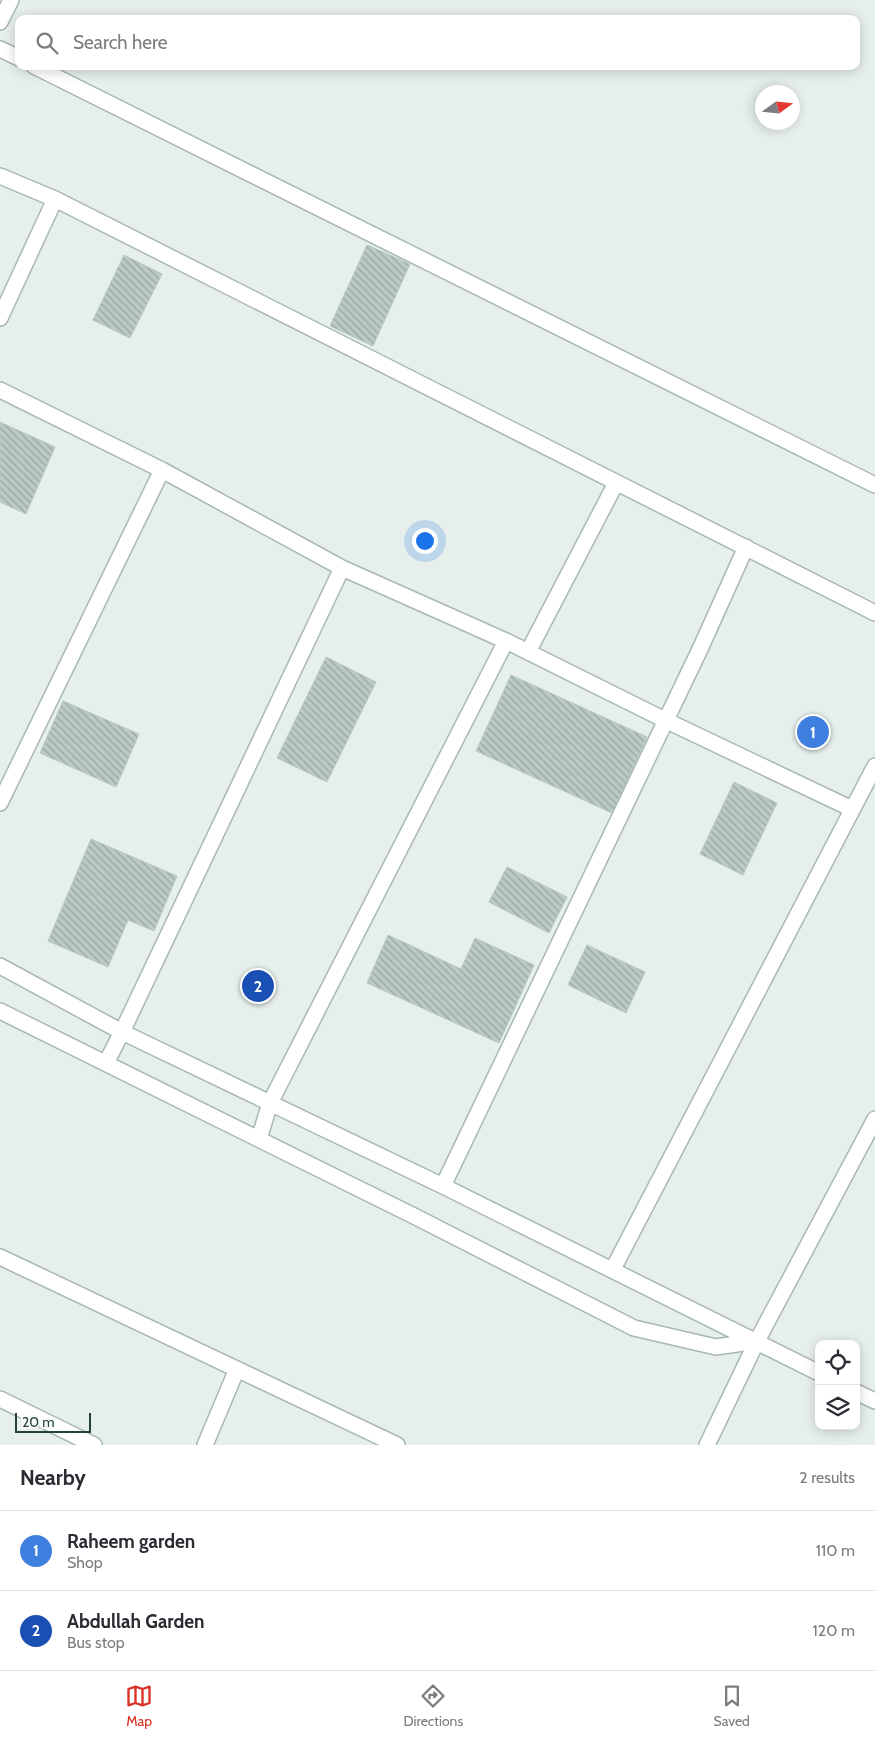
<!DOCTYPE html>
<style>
body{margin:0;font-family:Cabin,sans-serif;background:#f7f7f7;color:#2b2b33}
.controls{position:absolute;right:15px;bottom:15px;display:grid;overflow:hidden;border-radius:10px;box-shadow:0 2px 12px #0003}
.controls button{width:45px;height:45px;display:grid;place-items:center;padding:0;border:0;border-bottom:1px solid #e1e1e2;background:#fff;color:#2b2b33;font:25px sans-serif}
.compass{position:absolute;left:755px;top:85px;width:45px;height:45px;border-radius:50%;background:#fff;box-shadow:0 2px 12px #0003;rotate:75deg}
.scale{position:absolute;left:15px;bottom:12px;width:76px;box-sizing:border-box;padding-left:5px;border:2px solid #24423a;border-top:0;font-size:14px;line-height:18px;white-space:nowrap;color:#24423a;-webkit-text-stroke:4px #f7fbf9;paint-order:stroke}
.you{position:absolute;left:424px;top:540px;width:18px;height:18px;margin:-12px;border:4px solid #fff;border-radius:50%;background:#1a73e8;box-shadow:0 0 0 8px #1a73e833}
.badge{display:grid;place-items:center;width:32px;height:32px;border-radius:50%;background:#d93025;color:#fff;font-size:16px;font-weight:700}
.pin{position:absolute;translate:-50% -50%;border:2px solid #fff;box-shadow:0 1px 5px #0006}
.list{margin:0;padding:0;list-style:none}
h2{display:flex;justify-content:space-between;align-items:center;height:65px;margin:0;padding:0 20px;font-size:21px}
h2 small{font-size:16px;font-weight:400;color:#7c7c81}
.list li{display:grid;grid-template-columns:32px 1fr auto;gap:15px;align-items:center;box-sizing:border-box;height:80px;padding:0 20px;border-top:1px solid #e1e1e2}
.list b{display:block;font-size:19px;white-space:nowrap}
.list p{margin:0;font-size:16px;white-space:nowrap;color:#7c7c81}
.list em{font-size:16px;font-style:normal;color:#7c7c81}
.icon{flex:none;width:28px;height:28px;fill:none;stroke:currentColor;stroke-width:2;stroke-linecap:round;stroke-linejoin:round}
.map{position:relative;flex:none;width:875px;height:1445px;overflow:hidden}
.search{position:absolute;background:#fff;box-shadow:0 2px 12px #0003;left:15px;right:15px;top:15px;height:55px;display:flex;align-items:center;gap:12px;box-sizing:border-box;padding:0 18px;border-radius:10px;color:#7c7c81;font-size:19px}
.sheet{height:225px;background:#fff}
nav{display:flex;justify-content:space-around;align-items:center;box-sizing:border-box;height:70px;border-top:1px solid #e1e1e2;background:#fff;font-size:14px;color:#7c7c81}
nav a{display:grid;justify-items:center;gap:2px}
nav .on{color:#d93025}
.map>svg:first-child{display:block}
.building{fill:url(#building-back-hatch);stroke:#b8c9c2}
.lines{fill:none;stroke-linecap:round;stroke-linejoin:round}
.minor-casing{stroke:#a8b8b2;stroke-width:18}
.tertiary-casing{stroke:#a8b8b2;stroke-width:18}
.minor{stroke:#fff;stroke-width:15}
.tertiary{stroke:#fff;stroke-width:15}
</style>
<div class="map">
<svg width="875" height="1445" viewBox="0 0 875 1445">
<defs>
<pattern id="building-back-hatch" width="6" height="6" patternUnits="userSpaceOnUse" patternTransform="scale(1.25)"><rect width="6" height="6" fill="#bbcac4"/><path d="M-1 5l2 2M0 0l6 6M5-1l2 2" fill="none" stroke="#98a6a0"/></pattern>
</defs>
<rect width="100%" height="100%" fill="#e6efeb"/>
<!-- building -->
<path class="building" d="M367 245 410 264 373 346 330 326Z
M124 255 162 274 130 338 93 320Z
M0 422 55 447 26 514 0 502Z
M326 657 376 682 327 782 277 758Z
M511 675 647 737 612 813 476 751Z
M63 701 139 734 116 787 40 753Z
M734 782 777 803 743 875 700 854Z
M91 839 177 876 154 931 128 920 108 967 48 941Z
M507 867 567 897 549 933 489 902Z
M388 935 461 969 475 938 534 965 499 1043 367 983Z
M587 945 645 972 626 1013 568 985Z"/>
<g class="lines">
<defs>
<path id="minor" d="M0 22 11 0
M0 49 19 58
M34 66 875 485
M0 176 55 199 875 613
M0 318 55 199
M0 390 162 470 342 568 506 641 665 720 852 809
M528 652 616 483
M0 803 162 470
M0 966 122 1032 443 1186 819 1373
M0 1011 414 1216 634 1328 716 1347 757 1341
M106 1063 122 1032 342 568
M259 1139 270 1103 506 641
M443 1186 701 647 746 547
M0 1257 397 1445
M613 1269 875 766
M856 1392 875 1401
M0 1399 94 1445
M205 1445 237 1369"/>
<path id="tertiary" d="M707 1445 757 1341 875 1119"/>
</defs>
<!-- minor casing -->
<use href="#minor" class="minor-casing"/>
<!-- tertiary casing -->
<use href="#tertiary" class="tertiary-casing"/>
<!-- minor -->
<use href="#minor" class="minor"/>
<!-- tertiary -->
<use href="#tertiary" class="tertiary"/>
</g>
</svg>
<div class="controls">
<button><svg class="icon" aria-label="locate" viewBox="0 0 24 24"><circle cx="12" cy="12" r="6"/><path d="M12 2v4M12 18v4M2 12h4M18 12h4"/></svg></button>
<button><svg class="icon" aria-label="layers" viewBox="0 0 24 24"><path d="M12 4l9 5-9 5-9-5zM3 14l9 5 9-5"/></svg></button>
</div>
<svg class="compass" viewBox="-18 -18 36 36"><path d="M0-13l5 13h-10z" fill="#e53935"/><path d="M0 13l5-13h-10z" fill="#7c7c81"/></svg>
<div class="scale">20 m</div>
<div class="you"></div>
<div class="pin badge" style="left:813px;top:732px;background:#3f7fe0">1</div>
<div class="pin badge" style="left:258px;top:986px;background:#1a4fb4">2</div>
<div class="search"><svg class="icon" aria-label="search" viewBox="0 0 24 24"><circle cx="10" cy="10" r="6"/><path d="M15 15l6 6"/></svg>Search here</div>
</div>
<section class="sheet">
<h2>Nearby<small>2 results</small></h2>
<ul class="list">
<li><span class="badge" style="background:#3f7fe0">1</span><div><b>Raheem garden</b><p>Shop</p></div><em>110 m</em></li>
<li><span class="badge" style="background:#1a4fb4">2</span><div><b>Abdullah Garden</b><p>Bus stop</p></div><em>120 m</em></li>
</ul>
</section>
<nav>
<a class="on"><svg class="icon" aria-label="map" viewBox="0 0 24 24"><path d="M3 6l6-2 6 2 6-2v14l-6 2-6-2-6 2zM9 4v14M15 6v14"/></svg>Map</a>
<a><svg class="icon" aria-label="directions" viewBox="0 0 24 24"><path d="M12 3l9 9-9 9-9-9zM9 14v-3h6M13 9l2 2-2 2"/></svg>Directions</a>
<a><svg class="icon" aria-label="saved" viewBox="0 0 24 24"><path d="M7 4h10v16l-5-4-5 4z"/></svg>Saved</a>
</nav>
